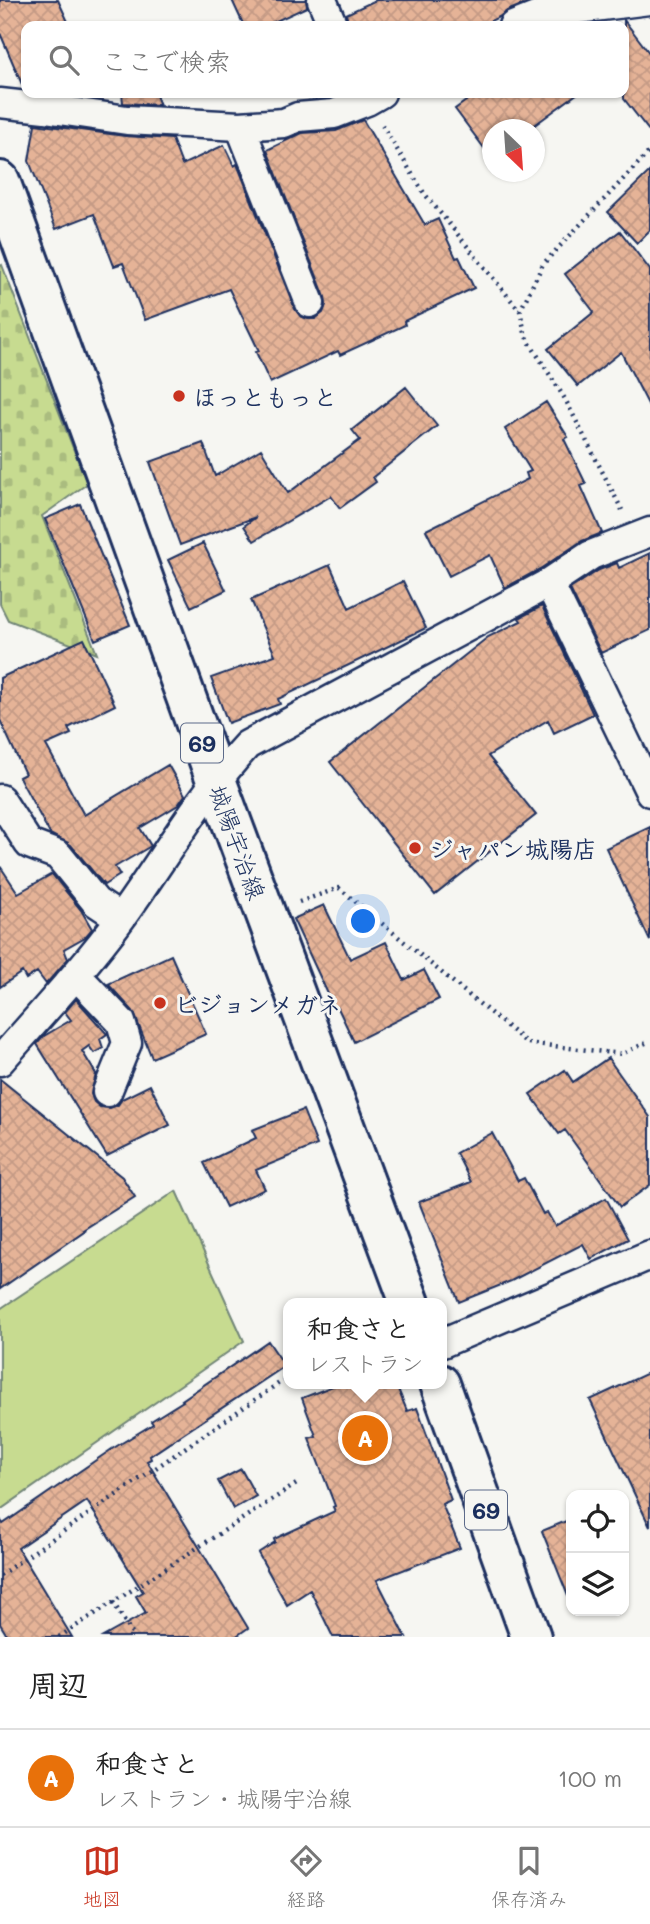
<!DOCTYPE html>
<html lang="ja">
<meta charset="utf-8">
<style>
body{margin:0;font-family:Mali,"Klee One",sans-serif;background:#f6f6f6;color:#222}
.controls{position:absolute;right:21px;bottom:21px;display:grid;overflow:hidden;border-radius:14px;box-shadow:0 2px 5px #0004}
.controls button{width:63px;height:63px;display:grid;place-items:center;padding:0;border:0;border-bottom:2px solid #e0e0e0;background:#fff;color:#222;font:35px sans-serif}
.compass{position:absolute;left:482px;top:119px;width:63px;height:63px;border-radius:50%;background:#fff;box-shadow:0 2px 5px #0004;rotate:155deg}
.you{position:absolute;left:364px;top:922px;width:24px;height:24px;margin:-18px;border:5px solid #fff;border-radius:50%;background:#1a73e8;box-shadow:0 0 0 10px #1a73e833}
.badge{display:grid;place-items:center;width:46px;height:46px;border-radius:50%;background:#c8321e;color:#fff;font-size:23px;font-weight:700}
.pin{position:absolute;translate:-50% -50%;border:4px solid #fff;box-shadow:0 2px 7px #0006}
.popup{position:absolute;left:283px;top:1298px;width:164px;height:91px;box-sizing:border-box;display:grid;place-content:center;border-radius:14px;background:#fff;filter:drop-shadow(0 2px 5px #0005);font-size:23px;white-space:nowrap;color:#767676}
.popup b{font-size:26px;color:#222}
.popup::after{content:'';position:absolute;left:50%;top:100%;margin-left:-14px;border:14px solid transparent;border-top-color:#fff}
.list{margin:0;padding:0;list-style:none}
h2{display:flex;justify-content:space-between;align-items:center;height:91px;margin:0;padding:0 28px;font-size:30px}
h2 small{font-size:23px;font-weight:400;color:#767676}
.list li{display:grid;grid-template-columns:46px 1fr auto;gap:21px;align-items:center;box-sizing:border-box;height:98px;padding:0 28px;border-top:2px solid #e0e0e0}
.list b{display:block;font-size:26px;white-space:nowrap}
.list p{margin:0;font-size:23px;white-space:nowrap;color:#767676}
.list em{font-size:23px;font-style:normal;color:#767676}
.icon{flex:none;width:38px;height:38px;fill:none;stroke:currentColor;stroke-width:2;stroke-linecap:round;stroke-linejoin:round}
.map{position:relative;flex:none;width:650px;height:1637px;overflow:hidden}
.search{position:absolute;background:#fff;box-shadow:0 2px 5px #0004;left:21px;right:21px;top:21px;height:77px;display:flex;align-items:center;gap:18px;box-sizing:border-box;padding:0 24px;border-radius:14px;color:#767676;font-size:26px}
.sheet{height:189px;background:#fff}
nav{display:flex;justify-content:space-around;align-items:center;box-sizing:border-box;height:98px;border-top:2px solid #e0e0e0;background:#fff;font-size:19px;color:#767676}
nav a{display:grid;justify-items:center;gap:4px}
nav .on{color:#c8321e}
.map>svg:first-child{display:block}
.grass{fill:#c7db90;stroke:#718577;stroke-width:2}
.cemetery{fill:url(#cemetery-stones);stroke:#718577;stroke-width:2}
.building{fill:url(#building-cross-hatch);stroke:#1b2f5e;stroke-width:2}
.lines{fill:none;stroke-linecap:round;stroke-linejoin:round}
.street-casing{stroke:#1b2f5e;stroke-width:33}
.primary-casing{stroke:#1b2f5e;stroke-width:44}
.path{stroke:#1b2f5e;stroke-width:4.5;stroke-dasharray:2 5;stroke-linecap:butt}
.street{stroke:#f6f6f2;stroke-width:28}
.primary{stroke:#f6f6f2;stroke-width:38}
.poi-dot{fill:#c8321e;stroke:#f6f6f2;stroke-width:2.5}
.labels{text-anchor:middle;dominant-baseline:central;stroke-width:6;stroke-linejoin:round;paint-order:stroke}
.shield{fill:#f6f6f2;stroke:#5d6b8a;stroke-width:2}
.shield-label{font-size:23px;font-weight:bold;fill:#1b2f5e}
.poi-label{font-size:24px;font-weight:bold;fill:#1b2f5e;stroke:#f6f6f2;text-anchor:start}
.street-label{font-size:24px;fill:#1b2f5e;stroke:#f6f6f2}
</style>
<div class="map">
<svg width="650" height="1637" viewBox="0 0 650 1637">
<defs>
<pattern id="cemetery-stones" width="16" height="16" patternUnits="userSpaceOnUse" patternTransform="scale(1.75)"><rect width="16" height="16" fill="#c7db90"/><path d="M2 7V4a2 2 0 0 1 4 0v3zM10 15v-3a2 2 0 0 1 4 0v3z" fill="#aabc7f"/></pattern>
<pattern id="building-cross-hatch" width="8" height="8" patternUnits="userSpaceOnUse" patternTransform="scale(1.75)"><rect width="8" height="8" fill="#e5b397"/><path d="M0 0l8 8M0 8l8-8" fill="none" stroke="#c49a85"/></pattern>
</defs>
<rect width="100%" height="100%" fill="#f6f6f2"/>
<filter id="ink" filterUnits="userSpaceOnUse"><feTurbulence type="fractalNoise" baseFrequency=".0143" numOctaves="2"/><feDisplacementMap in="SourceGraphic" scale="14" xChannelSelector="R" yChannelSelector="G"/><feConvolveMatrix kernelMatrix="1 2 1 2 8 2 1 2 1" color-interpolation-filters="sRGB"/></filter>
<g filter="url(#ink)">
<!-- grass -->
<path class="grass" d="M176 1191 244 1341 0 1510V1309Z"/>
<!-- cemetery -->
<path class="cemetery" d="M2 265 87 484 42 516 97 654 8 620 0 604V266Z"/>
<!-- building -->
<path class="building" d="M0 0H58L70 26H26V89H24L0 33Z
M232 0H306L307 7 265 26H244Z
M376 0H534L507 11 499 17 480 26H349L346 14Z
M624 20 650 54V132L624 99Z
M122 93H155L160 105 123 103Z
M477 93H578L532 127 534 130H493V160L455 109Z
M363 120 425 225 438 219 456 258 459 257 474 288 404 321 405 325 340 355 338 351 270 383 256 352 259 351 229 289 145 320 123 263 114 266 94 214 56 229 29 161 35 124 125 136 172 139 182 165 224 145 234 166 237 164 295 309 300 316 308 319H315L323 313 326 305 325 297 267 150 302 133 336 131Z
M650 171V230L637 243 608 212Z
M620 231 650 270V408L621 352 578 386 548 349 594 312 565 274Z
M406 387 437 426 373 477 376 482 340 508 331 496 254 541 244 526 256 517 180 545 150 462 203 443 215 476 261 449 288 493 360 440 352 430Z
M546 402 568 437 564 439 586 484 581 486 602 533 582 541 540 569 505 588 490 555 449 576 426 530 528 479 526 473 531 471 505 429Z
M80 504 130 625 95 640 45 519Z
M203 543 226 590 191 607 168 560Z
M650 553V630L601 653 570 589 599 570 617 563 619 568Z
M330 565 349 608 403 581 426 628 278 699 280 704 228 723 211 678 275 655 251 600Z
M542 606 593 714 554 733 548 720 488 756 536 815 435 895 330 762 488 637 521 621 519 618Z
M84 639 115 705 68 728 71 734 46 745 84 815 168 765 185 795 178 805 140 828 151 846 115 867 120 875 104 885 71 845 50 834 19 777 25 774 0 720V678Z
M650 827V941L606 848Z
M0 866 18 893 52 874 81 910 92 929 85 937 64 949 68 959 46 984 37 972 26 979 22 972 0 987Z
M324 905 350 959 386 942 404 980 424 970 439 999 354 1042 338 1008 335 1009 293 919Z
M171 955 206 1034 152 1058 133 1011 108 984Z
M76 999 107 1034 100 1039 103 1048 94 1053 89 1046 82 1051 96 1074 91 1094 94 1102 100 1107 110 1108 118 1105 122 1099 150 1085 170 1125 107 1156 37 1044 44 1036 71 1020 65 1012Z
M608 1058 650 1117V1185L620 1207 565 1130 559 1134 530 1094 565 1070 573 1082Z
M0 1079 122 1177 135 1197 83 1230 84 1231 0 1289Z
M303 1110 317 1145 256 1170 265 1189 226 1207 204 1163 256 1138 252 1130Z
M492 1133 518 1181 524 1178 543 1214 547 1212 555 1226 606 1198 628 1239 591 1259 583 1244 511 1281 459 1302 419 1202 471 1182 456 1153Z
M268 1341 285 1366 150 1456 151 1459 147 1461 248 1628 235 1637H103L146 1613 136 1596 143 1592 87 1501 18 1548 72 1637H8L0 1624V1519L3 1524 112 1449 153 1424 151 1421 183 1401 182 1400Z
M650 1372V1527L590 1400Z
M338 1384H396L407 1411 417 1408 451 1500 442 1504 460 1548 377 1580 406 1637H333L310 1590 287 1605 258 1553 275 1542 274 1539 335 1511 333 1507 335 1506 309 1438 316 1436 302 1398Z
M241 1469 256 1496 233 1509 218 1481Z
M571 1519V1601H570L542 1531Z"/>
<g class="lines">
<defs>
<path id="street" d="M322 0 333 26
M513 26 546 13 649 0
M0 103 45 108 127 120 240 126 284 123 298 117 334 114 367 101 381 93
M240 126 310 303
M549 583 650 792
M0 799 29 844 58 855 96 902 120 918
M76 975 121 1022 127 1043 107 1092
M0 1061C41 1014 84 968 121 918 163 860 198 798 247 745L549 583 591 555 650 532
M442 1343 650 1255"/>
<path id="primary" d="M0 181 216 780 410 1303
M440 1384 531 1637"/>
</defs>
<!-- street casing -->
<use href="#street" class="street-casing"/>
<!-- primary casing -->
<use href="#primary" class="primary-casing"/>
<!-- path -->
<path class="path" d="M382 125 424 193 520 311 526 337 565 399 622 510
M520 311 543 264 650 151
M299 902 339 888 527 1043 622 1054 650 1041
M0 1575 288 1377
M113 1602 134 1637
M59 1637 298 1483"/>
<!-- street -->
<use href="#street" class="street"/>
<!-- primary -->
<use href="#primary" class="primary"/>
</g>
</g>
<!-- markers -->
<g class="poi-dot">
<circle cx="179" cy="396" r="7"/>
<circle cx="415" cy="848" r="7"/>
<circle cx="160" cy="1003" r="7"/>
</g>
<g class="labels">
<!-- shield labels -->
<g class="shield">
<rect x="181" y="723.5" width="42" height="39" rx="5"/>
<rect x="465" y="1490.5" width="42" height="39" rx="5"/>
</g>
<g class="shield-label">
<text x="202" y="743">69</text>
<text x="486" y="1510">69</text>
</g>
<!-- poi labels -->
<g class="poi-label">
<text x="193" y="396">ほっともっと</text>
<text x="429" y="848">ジャパン城陽店</text>
<text x="174" y="1003">ビジョンメガネ</text>
</g>
<!-- street labels -->
<g class="street-label">
<text transform="translate(238 842) rotate(70)">城陽宇治線</text>
</g>
</g>
</svg>
<div class="controls">
<button><svg class="icon" aria-label="locate" viewBox="0 0 24 24"><circle cx="12" cy="12" r="6"/><path d="M12 2v4M12 18v4M2 12h4M18 12h4"/></svg></button>
<button><svg class="icon" aria-label="layers" viewBox="0 0 24 24"><path d="M12 4l9 5-9 5-9-5zM3 14l9 5 9-5"/></svg></button>
</div>
<svg class="compass" viewBox="-18 -18 36 36"><path d="M0-13l5 13h-10z" fill="#e53935"/><path d="M0 13l5-13h-10z" fill="#767676"/></svg>
<div class="you"></div>
<div class="pin badge" style="left:365px;top:1438px;background:#e8710a">A</div>
<div class="popup"><b>和食さと</b>レストラン</div>
<div class="search"><svg class="icon" aria-label="search" viewBox="0 0 24 24"><circle cx="10" cy="10" r="6"/><path d="M15 15l6 6"/></svg>ここで検索</div>
</div>
<section class="sheet">
<h2>周辺<small></small></h2>
<ul class="list">
<li><span class="badge" style="background:#e8710a">A</span><div><b>和食さと</b><p>レストラン · 城陽宇治線</p></div><em>100 m</em></li>
</ul>
</section>
<nav>
<a class="on"><svg class="icon" aria-label="map" viewBox="0 0 24 24"><path d="M3 6l6-2 6 2 6-2v14l-6 2-6-2-6 2zM9 4v14M15 6v14"/></svg>地図</a>
<a><svg class="icon" aria-label="directions" viewBox="0 0 24 24"><path d="M12 3l9 9-9 9-9-9zM9 14v-3h6M13 9l2 2-2 2"/></svg>経路</a>
<a><svg class="icon" aria-label="saved" viewBox="0 0 24 24"><path d="M7 4h10v16l-5-4-5 4z"/></svg>保存済み</a>
</nav>
